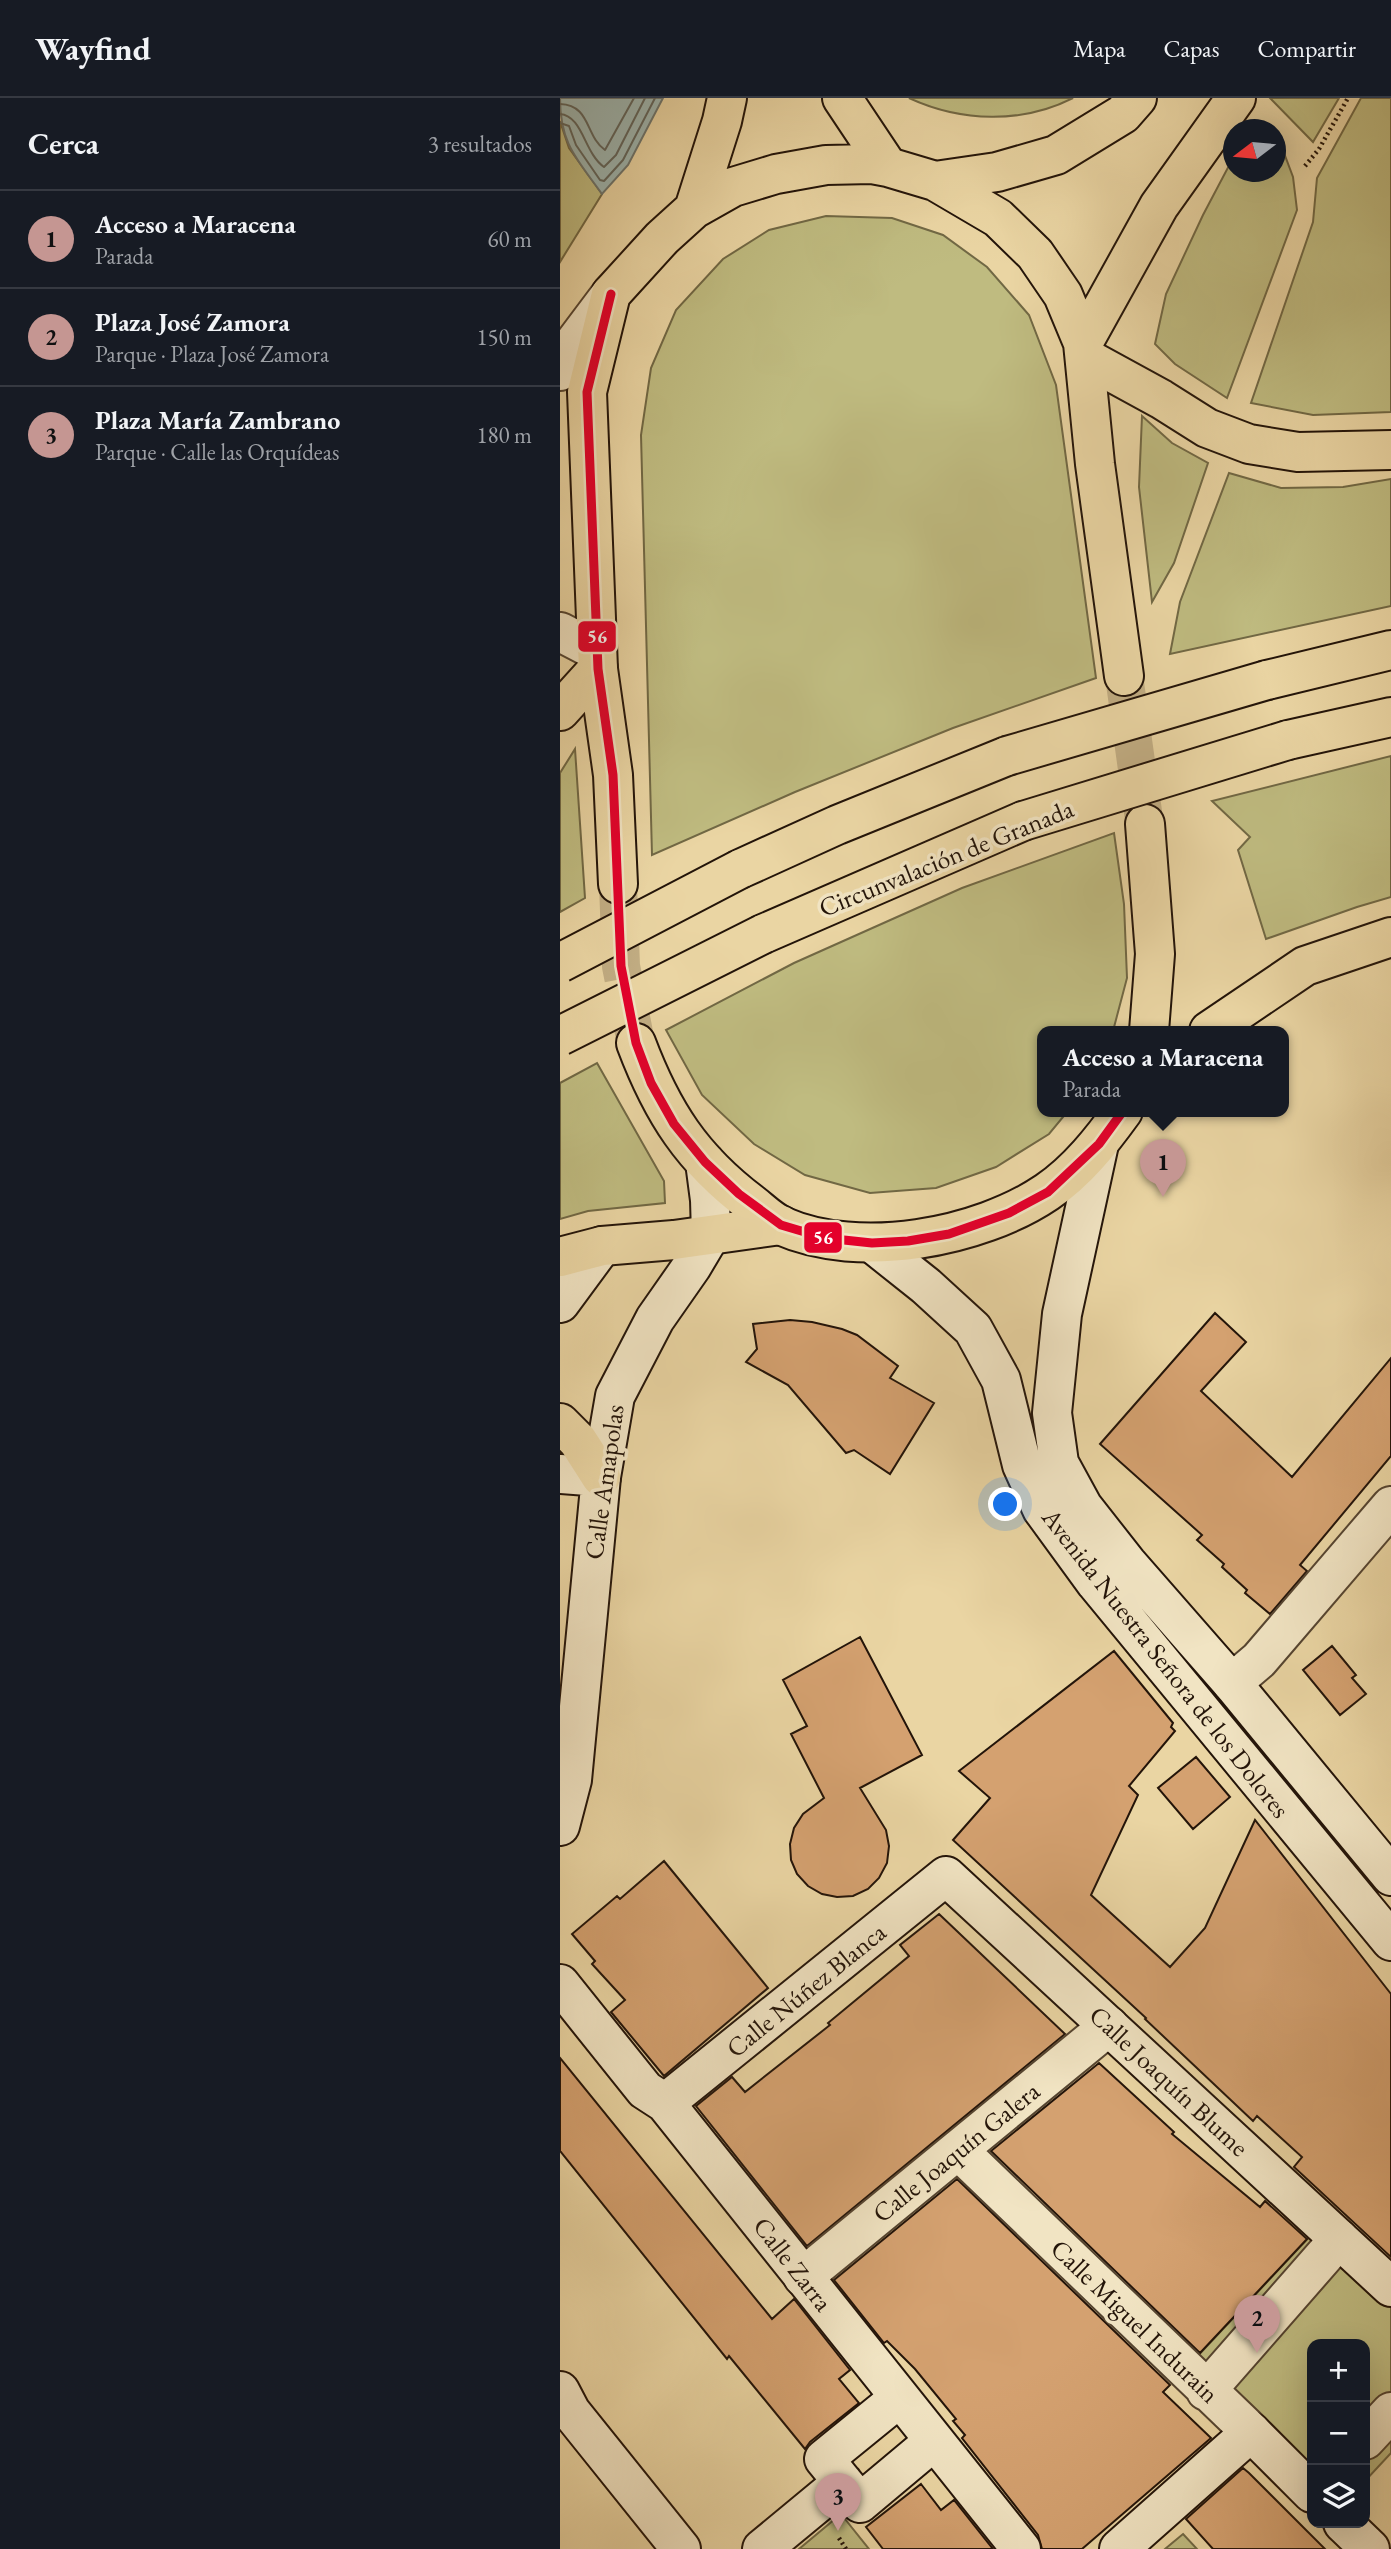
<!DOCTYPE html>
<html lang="es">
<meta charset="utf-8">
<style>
body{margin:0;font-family:"EB Garamond",serif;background:#20242c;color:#f1f3f6}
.controls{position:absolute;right:21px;bottom:21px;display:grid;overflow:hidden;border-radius:14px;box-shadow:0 7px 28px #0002}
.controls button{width:63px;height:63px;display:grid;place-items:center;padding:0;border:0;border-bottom:2px solid #363941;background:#171b24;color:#f1f3f6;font:35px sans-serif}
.compass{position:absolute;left:663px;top:21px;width:63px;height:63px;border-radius:50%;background:#171b24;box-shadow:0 7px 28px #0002;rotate:254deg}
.you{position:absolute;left:446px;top:1407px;width:24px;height:24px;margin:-18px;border:5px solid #fff;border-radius:50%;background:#1a73e8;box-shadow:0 0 0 10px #1a73e833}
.badge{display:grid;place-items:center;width:46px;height:46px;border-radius:50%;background:#c59692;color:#111;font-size:23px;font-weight:700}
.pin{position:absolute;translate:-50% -58px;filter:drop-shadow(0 2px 4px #0008)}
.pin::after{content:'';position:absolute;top:37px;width:24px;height:21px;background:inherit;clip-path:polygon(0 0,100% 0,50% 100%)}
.popup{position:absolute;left:477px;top:928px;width:252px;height:91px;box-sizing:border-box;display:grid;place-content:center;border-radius:14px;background:#171b24;filter:drop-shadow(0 2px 5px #0005);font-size:23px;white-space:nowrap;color:#9ea1a6}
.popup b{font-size:26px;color:#f1f3f6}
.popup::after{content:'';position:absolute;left:50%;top:100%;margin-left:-14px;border:14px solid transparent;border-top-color:#171b24}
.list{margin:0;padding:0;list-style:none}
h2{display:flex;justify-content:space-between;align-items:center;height:91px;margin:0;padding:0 28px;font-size:30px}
h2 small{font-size:23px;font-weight:400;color:#9ea1a6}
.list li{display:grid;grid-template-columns:46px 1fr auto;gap:21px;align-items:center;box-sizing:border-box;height:98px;padding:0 28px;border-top:2px solid #363941}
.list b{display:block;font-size:26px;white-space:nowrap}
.list p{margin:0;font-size:23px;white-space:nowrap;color:#9ea1a6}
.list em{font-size:23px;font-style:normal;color:#9ea1a6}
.icon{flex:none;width:38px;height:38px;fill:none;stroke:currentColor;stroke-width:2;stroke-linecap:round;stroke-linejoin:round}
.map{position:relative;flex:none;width:831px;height:2451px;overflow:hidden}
header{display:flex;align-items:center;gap:42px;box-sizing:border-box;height:98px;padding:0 35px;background:#171b24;border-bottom:2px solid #363941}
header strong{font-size:33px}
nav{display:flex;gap:38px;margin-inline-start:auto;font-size:24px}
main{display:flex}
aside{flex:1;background:#171b24}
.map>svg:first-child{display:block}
.green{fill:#bfbb80;stroke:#716844;stroke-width:2}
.water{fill:#9db6b1;stroke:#6c756e;stroke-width:2}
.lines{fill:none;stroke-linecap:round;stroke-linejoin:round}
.shore{stroke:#60655d;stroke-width:2}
.building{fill:#d4a170;stroke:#231409;stroke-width:2}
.primary-tunnel{stroke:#c2ae84;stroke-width:38;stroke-dasharray:38 19;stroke-linecap:butt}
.street-casing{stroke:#554430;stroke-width:42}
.secondary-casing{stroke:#231409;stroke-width:42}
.primary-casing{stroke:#231409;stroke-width:42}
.highway-casing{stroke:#231409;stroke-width:42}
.path{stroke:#231409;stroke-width:4.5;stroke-dasharray:2 3.5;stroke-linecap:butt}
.street{stroke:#f1e4c3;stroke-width:38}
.secondary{stroke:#f1e4c3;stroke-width:38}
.primary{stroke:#ead5a3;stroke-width:38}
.highway{stroke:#ead5a3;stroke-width:38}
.highway-bridge-casing{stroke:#231409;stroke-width:42;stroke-linecap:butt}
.highway-bridge{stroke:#ead5a3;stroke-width:38}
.bus-1-casing{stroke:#f1e4c3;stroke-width:14}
.bus-1{stroke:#e4002b;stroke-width:9}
.labels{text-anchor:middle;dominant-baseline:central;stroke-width:7;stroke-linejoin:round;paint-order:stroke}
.street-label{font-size:26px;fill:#231409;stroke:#f1e4c3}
.line-badge{stroke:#f1e4c3;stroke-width:2.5}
.badge-label{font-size:19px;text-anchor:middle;font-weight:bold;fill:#fff}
</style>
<header>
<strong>Wayfind</strong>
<nav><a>Mapa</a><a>Capas</a><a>Compartir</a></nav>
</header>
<main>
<aside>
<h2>Cerca<small>3 resultados</small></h2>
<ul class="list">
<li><span class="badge">1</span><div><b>Acceso a Maracena</b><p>Parada</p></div><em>60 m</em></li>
<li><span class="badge">2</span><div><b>Plaza José Zamora</b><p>Parque · Plaza José Zamora</p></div><em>150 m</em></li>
<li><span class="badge">3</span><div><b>Plaza María Zambrano</b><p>Parque · Calle las Orquídeas</p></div><em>180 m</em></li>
</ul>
</aside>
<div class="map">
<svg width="831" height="2451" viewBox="0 0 831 2451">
<rect width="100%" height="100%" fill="#ead5a3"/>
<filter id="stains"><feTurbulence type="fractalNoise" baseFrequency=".00286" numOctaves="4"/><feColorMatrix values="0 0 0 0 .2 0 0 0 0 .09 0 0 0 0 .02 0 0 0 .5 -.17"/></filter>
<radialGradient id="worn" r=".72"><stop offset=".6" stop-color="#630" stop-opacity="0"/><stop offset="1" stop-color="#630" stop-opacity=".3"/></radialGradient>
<!-- green -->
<path class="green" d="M349 0H513C462 26 401 24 349 0Z
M710 0H779L753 44Z
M801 0H831V314L753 317 691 305 753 124 757 80Z
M0 23 9 50 42 96 0 164Z
M716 41 721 47 733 79 737 112 667 300 615 266 595 246 606 196 643 117 673 60 674 74H716Z
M266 118 332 120 383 137 427 169 469 217 496 287 536 580 393 630 235 694 92 757 81 337 91 270 116 212 163 161 209 132Z
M582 318 612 345 648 365 614 465 592 504 579 389Z
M669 375 721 390 783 389 831 381V508L610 556 620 504Z
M15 651 25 800 0 814V675Z
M831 658V799L797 809 706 841 678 752 690 739 652 703Z
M554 735 564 806 567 880 553 933H482V1013H508L489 1036 436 1069 376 1090 310 1095 245 1077 194 1046 142 997 106 932 234 865 402 790Z
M37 965 104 1083 105 1105 28 1113 0 1121V985Z
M754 2134 831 2206V2355L805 2383V2246H752V2376L633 2263Z
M281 2416 309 2451H239Z
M623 2436 637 2451H605Z"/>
<!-- water -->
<path class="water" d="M0 0H103L68 67 42 96C17 61 0 46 0 0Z"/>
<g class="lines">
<!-- shore -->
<path class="shore" d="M0 6C31 7 25 38 45 52L74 0
M0 16C23 18 24 55 44 69L56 57 85 0
M0 25 9 28 16 47 40 82 44 83 63 62 95 0"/>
</g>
<!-- building -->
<path class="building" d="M655 1215 686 1244 641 1293 732 1379 831 1260V1358L740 1467 747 1473 710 1516 685 1495 687 1492 662 1469 664 1466 637 1442 642 1437 540 1346Z
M230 1222 252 1224 282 1231 297 1237 338 1268 330 1280 374 1305 330 1376 294 1352 286 1355 228 1287 186 1264 197 1251 193 1226Z
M300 1539 362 1657 300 1690 326 1732 329 1748 327 1765 319 1780 308 1791 293 1798 277 1799 262 1796 248 1788 237 1776 231 1762 230 1746 234 1730 243 1716 264 1700 231 1636 247 1628 223 1582Z
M772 1548 796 1577 792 1580 806 1596 780 1617 743 1572Z
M554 1553 613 1625 611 1629 615 1633 569 1688 578 1697 531 1797 610 1869 645 1830 695 1722 831 1896V2159L734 2069 742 2059 697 2018 693 2023 585 1921 586 1920 393 1742 430 1700 399 1673Z
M636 1659 670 1699 633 1731 598 1690Z
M104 1763 208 1890 104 1978 51 1914 65 1902 32 1866 35 1863 12 1836 57 1798 60 1801Z
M379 1816 505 1936 247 2148 136 2008 172 1979 185 1994 270 1927 268 1925 349 1858 340 1847Z
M0 1960 212 2221 234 2201 290 2272 279 2281 299 2305 250 2344 245 2351 169 2258 167 2261 0 2053Z
M539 1965 614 2034 612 2036 700 2109 705 2103 747 2141 640 2255 431 2053Z
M397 2081 610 2287 603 2294 651 2340 522 2451H482L478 2437 402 2340 405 2337 393 2323 396 2321 355 2271 327 2243 324 2245 274 2182Z
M683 2370 689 2375 765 2451H653L626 2421Z
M361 2386 381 2412 394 2402 433 2451H323L306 2429Z"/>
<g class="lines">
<!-- primary-tunnel -->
<path class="primary-tunnel" d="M564 578 584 721
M58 786 61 868 76 945"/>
<defs>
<path id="street" d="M0 273 12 248 51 196
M0 534 37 553
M672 1585 699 1562 831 1408
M398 2052 691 2334
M243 2179 549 1928
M646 2293 779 2141
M805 2342 831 2314"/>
<path id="secondary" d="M539 1046 502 1216 492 1315 499 1365 523 1409 567 1465 672 1585 831 1778
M312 1145 366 1188 413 1231 441 1282 462 1367 482 1411 536 1485 831 1843
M0 1205 42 1148
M0 1376 41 1379
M0 1728 12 1682 41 1379 55 1298 95 1221 132 1168 151 1136 150 1102 145 1064
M0 1886 85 1992 105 2005 461 2451
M105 2005 386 1778 831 2189
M0 2293 11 2314 121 2451
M339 2300 264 2361 300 2405 374 2343
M783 2425 810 2451
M202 2451 283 2384
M559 2451 691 2334 752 2395"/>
<path id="primary" d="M282 0 328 69
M375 83 437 74 496 57 563 16 577 0
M134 111 162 23 167 0
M523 245 599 108 676 0
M585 726 595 856 589 933
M58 786 53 677 38 571 27 294 51 196 102 140 134 111 173 89 216 76 266 67 312 66 328 69 375 83 438 120 475 156 503 197 523 245 535 366 564 578
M76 945C102 1014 132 1061 192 1106 201 1113 211 1123 222 1128 299 1162 419 1140 487 1094 518 1073 542 1042 563 1013"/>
<path id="highway" d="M526 260 601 301 647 330 689 346 738 354 831 352
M707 582 831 552
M0 613 38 571
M728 642 831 619
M180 771 277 727 447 658
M203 836 463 723
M649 933 745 868 831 839
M0 1159 42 1148 114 1142 221 1127
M0 1325 18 1343 41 1379"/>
</defs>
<!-- street casing -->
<use href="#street" class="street-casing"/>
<!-- secondary casing -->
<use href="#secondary" class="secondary-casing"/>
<!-- primary casing -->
<use href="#primary" class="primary-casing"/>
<!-- highway casing -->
<use href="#highway" class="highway-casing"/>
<!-- path -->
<path class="path" d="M745 68 759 51 788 0
M279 2440 286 2451"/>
<!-- street -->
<use href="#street" class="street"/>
<!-- secondary -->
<use href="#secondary" class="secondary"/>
<!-- primary -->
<use href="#primary" class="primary"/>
<!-- highway -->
<use href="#highway" class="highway"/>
<defs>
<path id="highway-bridge" d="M447 658 707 582
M463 723 728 642
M0 865 180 771
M0 938 203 836"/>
</defs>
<!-- highway-bridge casing -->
<use href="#highway-bridge" class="highway-bridge-casing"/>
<!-- highway-bridge -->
<use href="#highway-bridge" class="highway-bridge"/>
<defs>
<path id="bus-1" d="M51 196 27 294 38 571 53 677 61 868 76 945 91 985 114 1026 145 1064 179 1096 221 1127 265 1140 312 1145 348 1143 389 1136 449 1115 488 1094 539 1046 563 1013"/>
</defs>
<!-- bus-1 casing -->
<use href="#bus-1" class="bus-1-casing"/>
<!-- bus-1 -->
<use href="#bus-1" class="bus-1"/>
</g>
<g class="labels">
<!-- street labels -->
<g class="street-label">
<text transform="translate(386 760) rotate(-22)">Circunvalación de Granada</text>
<text transform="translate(44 1384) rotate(-82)">Calle Amapolas</text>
<text transform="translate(606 1565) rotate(52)">Avenida Nuestra Señora de los Dolores</text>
<text transform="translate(246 1892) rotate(-39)">Calle Núñez Blanca</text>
<text transform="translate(609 1983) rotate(43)">Calle Joaquín Blume</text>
<text transform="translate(396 2054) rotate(-39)">Calle Joaquín Galera</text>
<text transform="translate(233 2166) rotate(52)">Calle Zarra</text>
<text transform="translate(575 2223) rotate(44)">Calle Miguel Indurain</text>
</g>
</g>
<g class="line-badge">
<rect x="17" y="522" width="40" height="33" rx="7" fill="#e4002b"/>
<rect x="243" y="1123" width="40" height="33" rx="7" fill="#e4002b"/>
</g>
<g class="badge-label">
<text x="37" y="545">56</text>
<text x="263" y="1146">56</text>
</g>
<rect width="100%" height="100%" filter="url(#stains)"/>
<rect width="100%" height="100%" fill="url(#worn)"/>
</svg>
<div class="controls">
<button>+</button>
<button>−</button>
<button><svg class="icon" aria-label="layers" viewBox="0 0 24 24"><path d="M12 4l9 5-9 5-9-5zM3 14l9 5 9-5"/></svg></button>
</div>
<svg class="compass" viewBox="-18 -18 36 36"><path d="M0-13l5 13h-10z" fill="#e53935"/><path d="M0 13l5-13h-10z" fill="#9ea1a6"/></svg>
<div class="you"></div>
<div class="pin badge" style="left:603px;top:1099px">1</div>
<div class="popup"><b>Acceso a Maracena</b>Parada</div>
<div class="pin badge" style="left:697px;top:2255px">2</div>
<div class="pin badge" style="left:278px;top:2433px">3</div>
</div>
</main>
